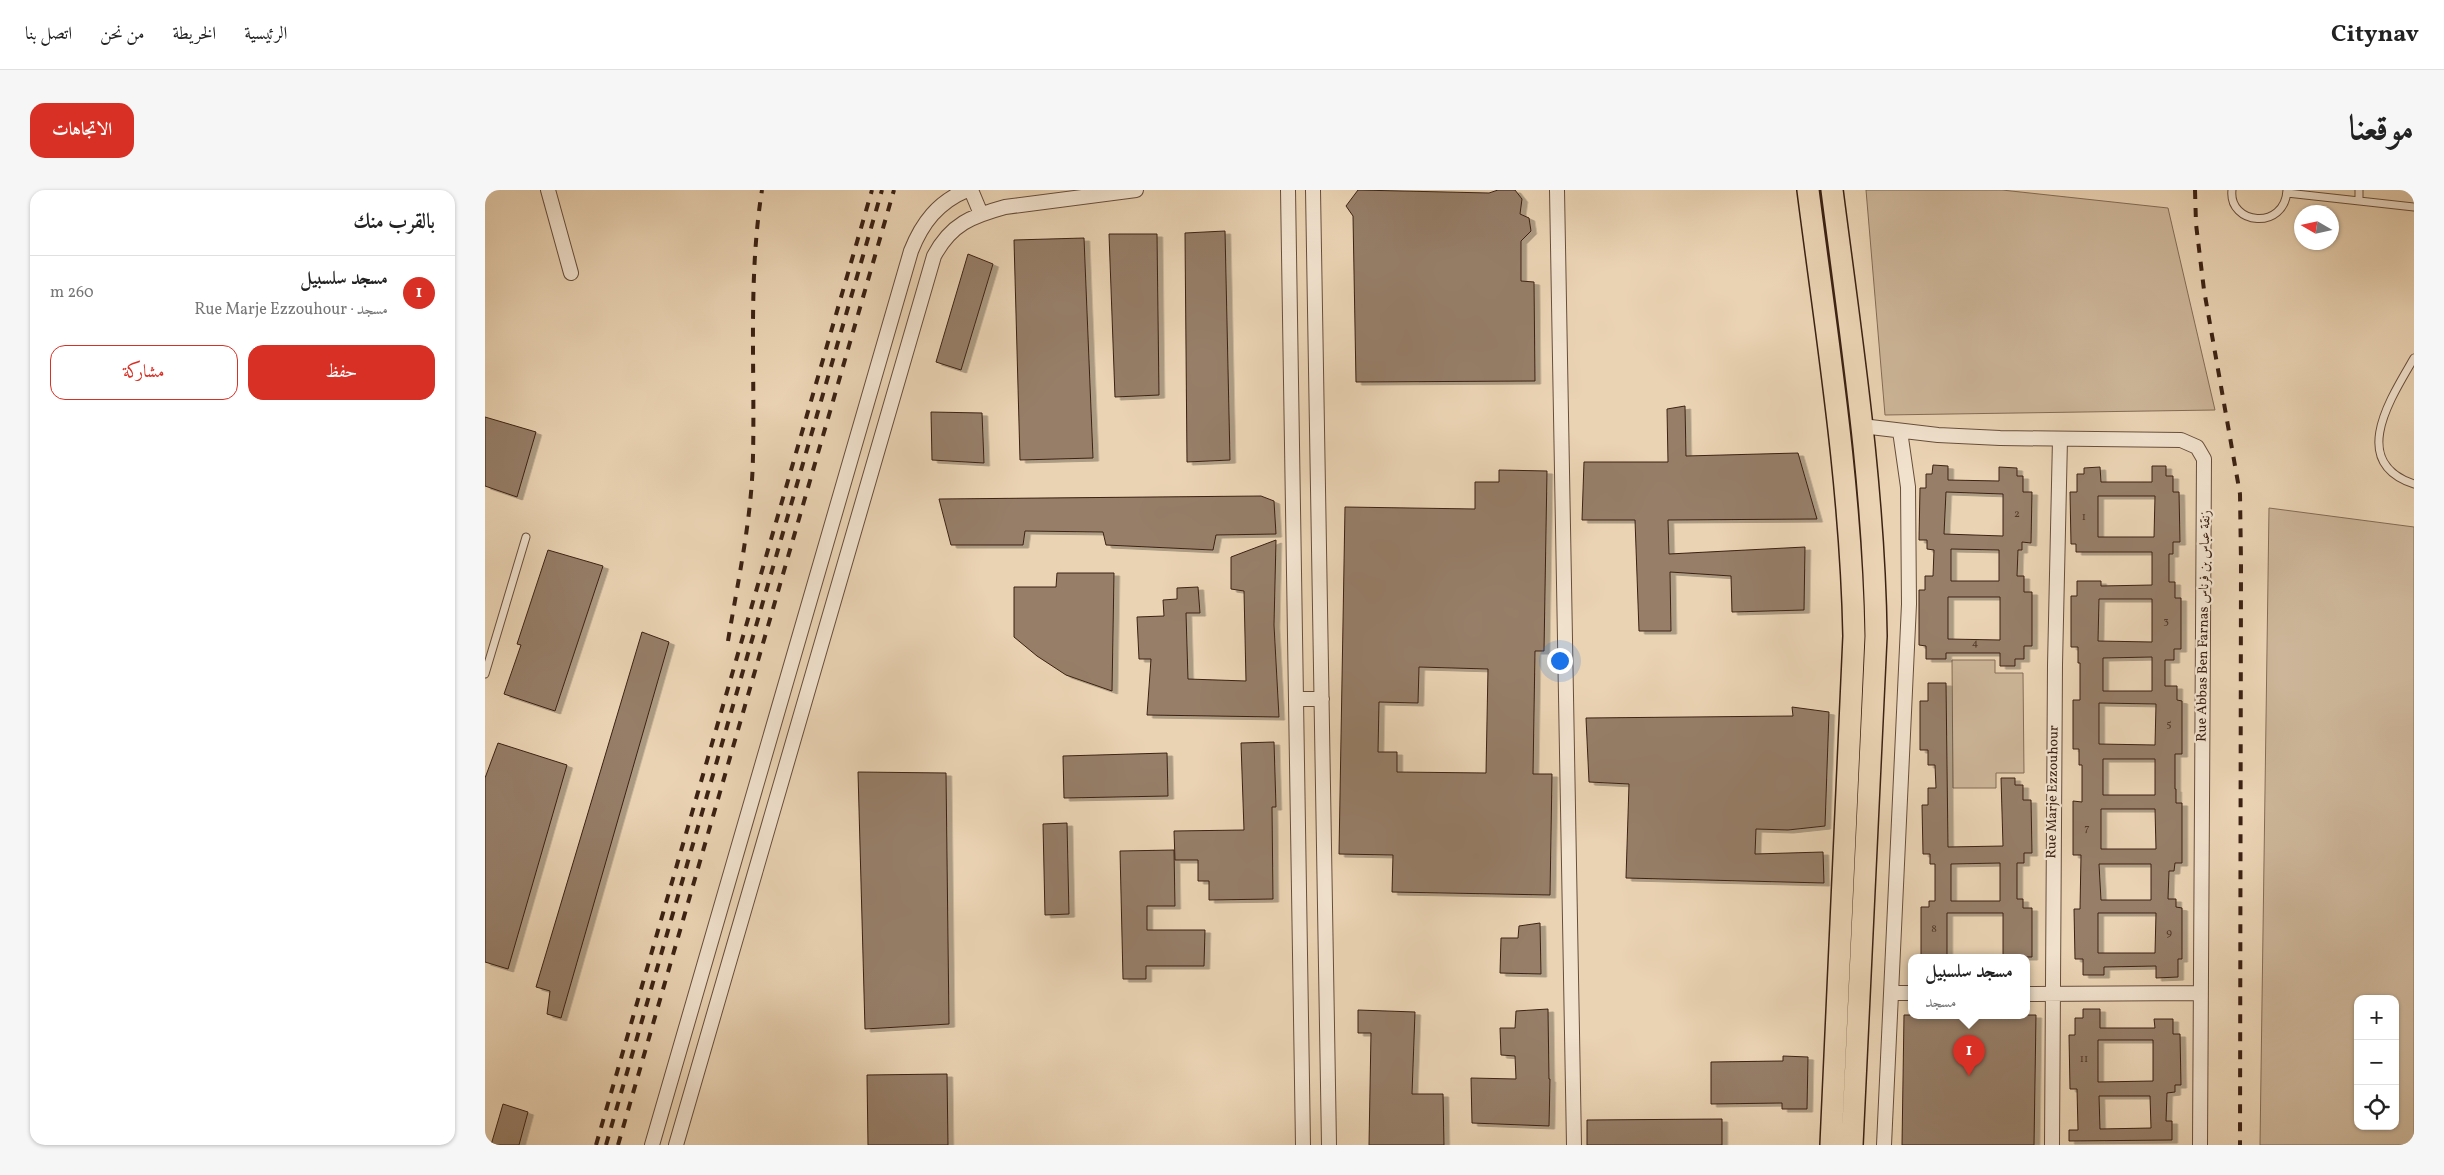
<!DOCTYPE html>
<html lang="ar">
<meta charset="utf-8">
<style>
body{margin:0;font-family:Vollkorn,Amiri,serif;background:#f6f6f6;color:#222;direction:rtl}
.controls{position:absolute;right:15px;bottom:15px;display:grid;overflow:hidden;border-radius:10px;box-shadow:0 1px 4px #0004}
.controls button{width:45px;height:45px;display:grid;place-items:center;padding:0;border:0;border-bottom:1px solid #e0e0e0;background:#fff;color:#222;font:25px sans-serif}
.compass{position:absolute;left:1809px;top:15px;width:45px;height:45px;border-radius:50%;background:#fff;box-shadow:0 1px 4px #0004;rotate:279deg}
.you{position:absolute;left:1074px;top:470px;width:18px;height:18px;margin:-12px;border:4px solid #fff;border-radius:50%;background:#1a73e8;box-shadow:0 0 0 8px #1a73e833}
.badge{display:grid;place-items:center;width:32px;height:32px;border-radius:50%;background:#d93025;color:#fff;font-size:16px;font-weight:700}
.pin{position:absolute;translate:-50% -41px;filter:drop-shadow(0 1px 2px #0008)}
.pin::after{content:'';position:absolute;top:26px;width:18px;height:15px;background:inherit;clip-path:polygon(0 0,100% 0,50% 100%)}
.popup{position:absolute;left:1423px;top:764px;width:122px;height:65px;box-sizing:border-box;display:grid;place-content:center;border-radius:10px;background:#fff;filter:drop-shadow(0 1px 4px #0005);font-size:16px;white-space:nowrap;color:#767676}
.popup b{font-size:19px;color:#222}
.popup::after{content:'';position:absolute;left:50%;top:100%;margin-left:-10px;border:10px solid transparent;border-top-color:#fff}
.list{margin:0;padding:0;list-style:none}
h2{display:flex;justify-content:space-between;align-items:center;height:65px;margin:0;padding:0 20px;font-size:21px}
h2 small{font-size:16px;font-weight:400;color:#767676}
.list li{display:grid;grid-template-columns:32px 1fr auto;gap:15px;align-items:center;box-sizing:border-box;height:75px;padding:0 20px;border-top:1px solid #e0e0e0}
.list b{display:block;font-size:19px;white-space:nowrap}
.list p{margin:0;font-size:16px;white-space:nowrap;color:#767676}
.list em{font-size:16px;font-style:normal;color:#767676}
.actions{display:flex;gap:10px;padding:15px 20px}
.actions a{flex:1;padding:11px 0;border:1px solid #d93025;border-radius:15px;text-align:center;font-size:18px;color:#d93025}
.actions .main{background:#d93025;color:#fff}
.icon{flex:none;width:28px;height:28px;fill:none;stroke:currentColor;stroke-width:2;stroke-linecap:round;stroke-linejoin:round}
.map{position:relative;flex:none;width:1929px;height:955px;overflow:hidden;direction:ltr;border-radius:15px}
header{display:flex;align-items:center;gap:30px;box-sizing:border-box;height:70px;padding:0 25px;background:#fff;border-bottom:1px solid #e0e0e0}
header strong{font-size:24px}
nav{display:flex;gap:28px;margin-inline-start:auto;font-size:18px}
.intro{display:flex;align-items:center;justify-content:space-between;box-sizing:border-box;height:120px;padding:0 30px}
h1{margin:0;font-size:35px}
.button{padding:12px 22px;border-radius:15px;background:#d93025;color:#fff;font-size:18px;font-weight:700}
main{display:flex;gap:30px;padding:0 30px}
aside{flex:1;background:#fff;border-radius:15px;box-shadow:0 1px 4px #0004}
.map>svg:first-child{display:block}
.green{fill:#ccb598;stroke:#846c56;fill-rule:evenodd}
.building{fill:#967e67;stroke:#3c2214;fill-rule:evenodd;filter:url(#shadow)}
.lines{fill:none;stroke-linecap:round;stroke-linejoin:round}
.lane-casing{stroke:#684e3c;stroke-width:9}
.street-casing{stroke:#684e3c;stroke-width:16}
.primary-casing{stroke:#3c2214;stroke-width:24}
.lane{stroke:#f1e2ce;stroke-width:7}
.street{stroke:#f1e2ce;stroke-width:14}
.primary{stroke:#ead3b3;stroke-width:21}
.rail{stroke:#3c2214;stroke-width:4;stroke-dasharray:9 9;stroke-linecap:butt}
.labels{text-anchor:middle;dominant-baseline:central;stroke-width:4.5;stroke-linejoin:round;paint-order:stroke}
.number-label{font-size:11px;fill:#523929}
.street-label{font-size:14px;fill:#3c2214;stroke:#f1e2ce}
</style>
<header>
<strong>Citynav</strong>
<nav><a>الرئيسية</a><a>الخريطة</a><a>من نحن</a><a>اتصل بنا</a></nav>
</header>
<div class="intro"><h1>موقعنا</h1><a class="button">الاتجاهات</a></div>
<main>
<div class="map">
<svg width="1929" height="955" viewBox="0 0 1929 955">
<defs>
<filter id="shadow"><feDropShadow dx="5.5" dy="3" stdDeviation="0" flood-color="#0004"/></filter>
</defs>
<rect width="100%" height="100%" fill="#ead3b3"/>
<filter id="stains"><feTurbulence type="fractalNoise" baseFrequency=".004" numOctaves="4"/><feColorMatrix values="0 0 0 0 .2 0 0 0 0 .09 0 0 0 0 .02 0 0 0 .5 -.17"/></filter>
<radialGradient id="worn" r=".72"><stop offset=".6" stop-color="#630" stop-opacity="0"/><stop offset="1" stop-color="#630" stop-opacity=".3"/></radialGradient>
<!-- green -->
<path class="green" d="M1381 0H1517L1683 18 1730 220 1400 225Z
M1784 318 1929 337V955H1775ZM1873 809H1910V936H1873Z
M1467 470H1510V483H1538L1539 583H1511V598H1468Z"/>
<!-- building -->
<path class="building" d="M873 0 1004 3 1013 0H1030L1037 9 1035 24 1044 28 1046 41 1036 51V91L1049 92 1050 191 871 192 868 26 861 16Z
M740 41 745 270 702 272 700 43Z
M624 44H672L674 205 630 207Z
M599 48 608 268 535 270 529 50Z
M483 64 508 74 476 180 451 172Z
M1200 216 1201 266 1313 263 1332 329 1183 330 1184 364 1320 357 1319 420 1247 422 1246 386 1185 382 1186 441H1154L1150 330H1097L1099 272H1183L1182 219Z
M446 222 497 223 499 273 447 270Z
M0 227 51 242 32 307 0 296Z
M1448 275 1463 276V290L1514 291V277L1532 278V286H1538V302H1547L1546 353 1537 352V360H1533L1532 386H1539V402H1547V456H1539V469H1530V476H1515V463H1461V469H1441V456L1434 455V400H1440V386H1448L1449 360 1442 359V350H1434L1435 298H1441V284H1447ZM1461 302 1518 304V346L1459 344ZM1466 359 1514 360V391H1466ZM1463 407H1515V450L1463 449Z
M1667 276H1681V286H1688V302H1694L1695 352H1688V364H1684V392H1690V408H1696V459H1689V470H1680V496H1692V510L1697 511V564H1690V599H1691V613H1697V673H1690L1689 681H1684L1683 709H1691V717L1697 718V769H1693V787L1671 788V776L1619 777V785H1598V769H1590L1589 719H1595L1596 665H1588V611L1597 612V575H1594V559H1588V510H1595V473H1593V457H1586V406H1592V391H1616V396L1667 395V362H1591V354H1586L1585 302H1592V284H1599V278L1615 277 1616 292H1667ZM1613 306H1670L1669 347H1613ZM1614 409H1667V452L1613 451ZM1667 467V501H1618V468ZM1614 513 1671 514 1670 555 1614 554ZM1618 569H1670V605H1618ZM1616 619H1670L1671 659H1616ZM1614 674H1666V710H1616ZM1613 723H1671L1670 763H1613Z
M1014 280 1062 281 1059 461H1050L1048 584H1067L1065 705 907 702 908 665 854 664 860 317 990 319V292H1014ZM934 477 1003 479 1001 583 912 582V562H893L894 512 933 513Z
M776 306 789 311 791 344 731 345 728 360 621 355 618 342 540 341 538 355H466L454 309Z
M791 350 789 435 794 527 662 525 666 469H654L652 427 679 426 678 410 692 409V398L713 397 715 423H701L703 489 761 491 759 401 746 399V367Z
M63 360 118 376 70 521 19 504 36 455 32 454Z
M572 383H629L627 501 581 485 552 466 529 447V397H571Z
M157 442 184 452 76 828 62 824 65 801 51 797Z
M1443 493H1461L1463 657 1518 656 1516 588H1530V595H1538V610H1546L1547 663H1539V673H1532V709H1538V718H1547V767H1518V723H1462V767H1436V717H1444V711H1450V674H1445V664H1438L1437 615H1443V598H1451L1450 575H1443V560H1435V511H1443ZM1515 673V711H1466V674Z
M1307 517 1344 522 1340 636 1303 640 1271 639 1270 664 1338 662 1339 693 1141 688 1144 594 1104 592 1101 528 1308 526Z
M789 552 791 617H787L788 709 724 710V691H713V670H690L689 641 759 640 756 553Z
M13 553 82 575 23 779 0 772V588Z
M682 563 683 606 579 608 578 566Z
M373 582 461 583 464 834 380 839Z
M582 633 584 724 560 725 558 634Z
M689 660 690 716H662V740H720L719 776H661V789H638L635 661Z
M1055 733 1056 784 1015 783 1016 748H1033L1034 736Z
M1063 819 1064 889H1065L1064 936 987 933 986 888 1031 889 1030 866 1016 865 1015 838H1030L1031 821Z
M1598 819H1615V838H1670L1669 829H1688V844H1695L1696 895H1690V902L1682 903 1681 931H1687V950L1584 951V940H1593L1592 899H1585L1584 845H1590V828H1598ZM1613 850H1668V891L1613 892ZM1614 906H1665L1666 938 1615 939Z
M873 820 930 822 927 904H958L959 955H884L886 843H873Z
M1419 825H1551L1549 955H1417Z
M1298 866 1323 867 1322 919H1297V913L1226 914V872L1298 871Z
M462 884 463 955H383L382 885Z
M18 914 43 922 34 955H6Z
M1237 929V955H1102V930Z"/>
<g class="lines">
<defs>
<path id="lane" d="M1747 0C1743 35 1800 41 1802 0
M1874 0V11
M1802 3 1929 17
M1929 168C1906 208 1863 272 1929 294
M0 484 41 347"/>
<path id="street" d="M63 0 86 83
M486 0 496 24
M803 0 818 955
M828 0 844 955
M1072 0 1089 955
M1377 236 1453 245 1515 248 1696 250 1712 257 1719 269 1715 955
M811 509H837
M1406 803H1426
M1542 804 1715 803
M167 955 426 61C437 33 453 12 482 0
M191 955 449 66C466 34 487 26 520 17L651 0
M1399 955 1424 414 1423 297 1415 241
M1567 955 1570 475 1575 249"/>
<path id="primary" d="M1323 0C1342 148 1366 296 1369 446L1346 955
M1347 0C1366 148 1389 296 1391 446L1367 955"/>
</defs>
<!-- lane casing -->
<use href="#lane" class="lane-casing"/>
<!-- street casing -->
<use href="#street" class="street-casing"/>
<!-- primary casing -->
<use href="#primary" class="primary-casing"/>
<!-- lane -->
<use href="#lane" class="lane"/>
<!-- street -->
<use href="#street" class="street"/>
<!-- primary -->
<use href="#primary" class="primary"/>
<!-- rail -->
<path class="rail" d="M1710 0 1711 34 1719 100 1755 304 1756 372 1755 955
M243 451C253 390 267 328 268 266 270 177 263 88 277 0
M111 955 387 0
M121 955 397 0
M133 955 409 0"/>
</g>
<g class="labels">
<!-- number labels -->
<g class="number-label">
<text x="1532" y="324">2</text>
<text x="1599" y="327">1</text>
<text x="1681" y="431">3</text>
<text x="1490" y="453">4</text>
<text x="1684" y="534">5</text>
<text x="1602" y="638">7</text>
<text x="1449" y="739">8</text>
<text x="1684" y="743">9</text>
<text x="1599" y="869">11</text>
</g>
<!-- street labels -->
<g class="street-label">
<text transform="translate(1719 436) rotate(-89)">Rue Abbas Ben Farnas زنقة عباس بن فرناس</text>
<text transform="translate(1568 602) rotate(-89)">Rue Marje Ezzouhour</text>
</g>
</g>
<rect width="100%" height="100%" filter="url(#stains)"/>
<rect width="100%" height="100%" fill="url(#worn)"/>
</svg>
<div class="controls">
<button>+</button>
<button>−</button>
<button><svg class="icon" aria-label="locate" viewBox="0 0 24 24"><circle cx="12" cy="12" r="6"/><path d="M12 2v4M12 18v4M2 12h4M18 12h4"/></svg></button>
</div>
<svg class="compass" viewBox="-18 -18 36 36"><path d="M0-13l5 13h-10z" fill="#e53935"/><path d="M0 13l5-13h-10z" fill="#767676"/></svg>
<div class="you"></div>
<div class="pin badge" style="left:1484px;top:886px">1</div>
<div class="popup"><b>مسجد سلسبيل</b>مسجد</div>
</div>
<aside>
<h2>بالقرب منك<small></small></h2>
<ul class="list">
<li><span class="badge">1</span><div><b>مسجد سلسبيل</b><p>مسجد · Rue Marje Ezzouhour</p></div><em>260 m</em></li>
</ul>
<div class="actions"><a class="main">حفظ</a><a>مشاركة</a></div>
</aside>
</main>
